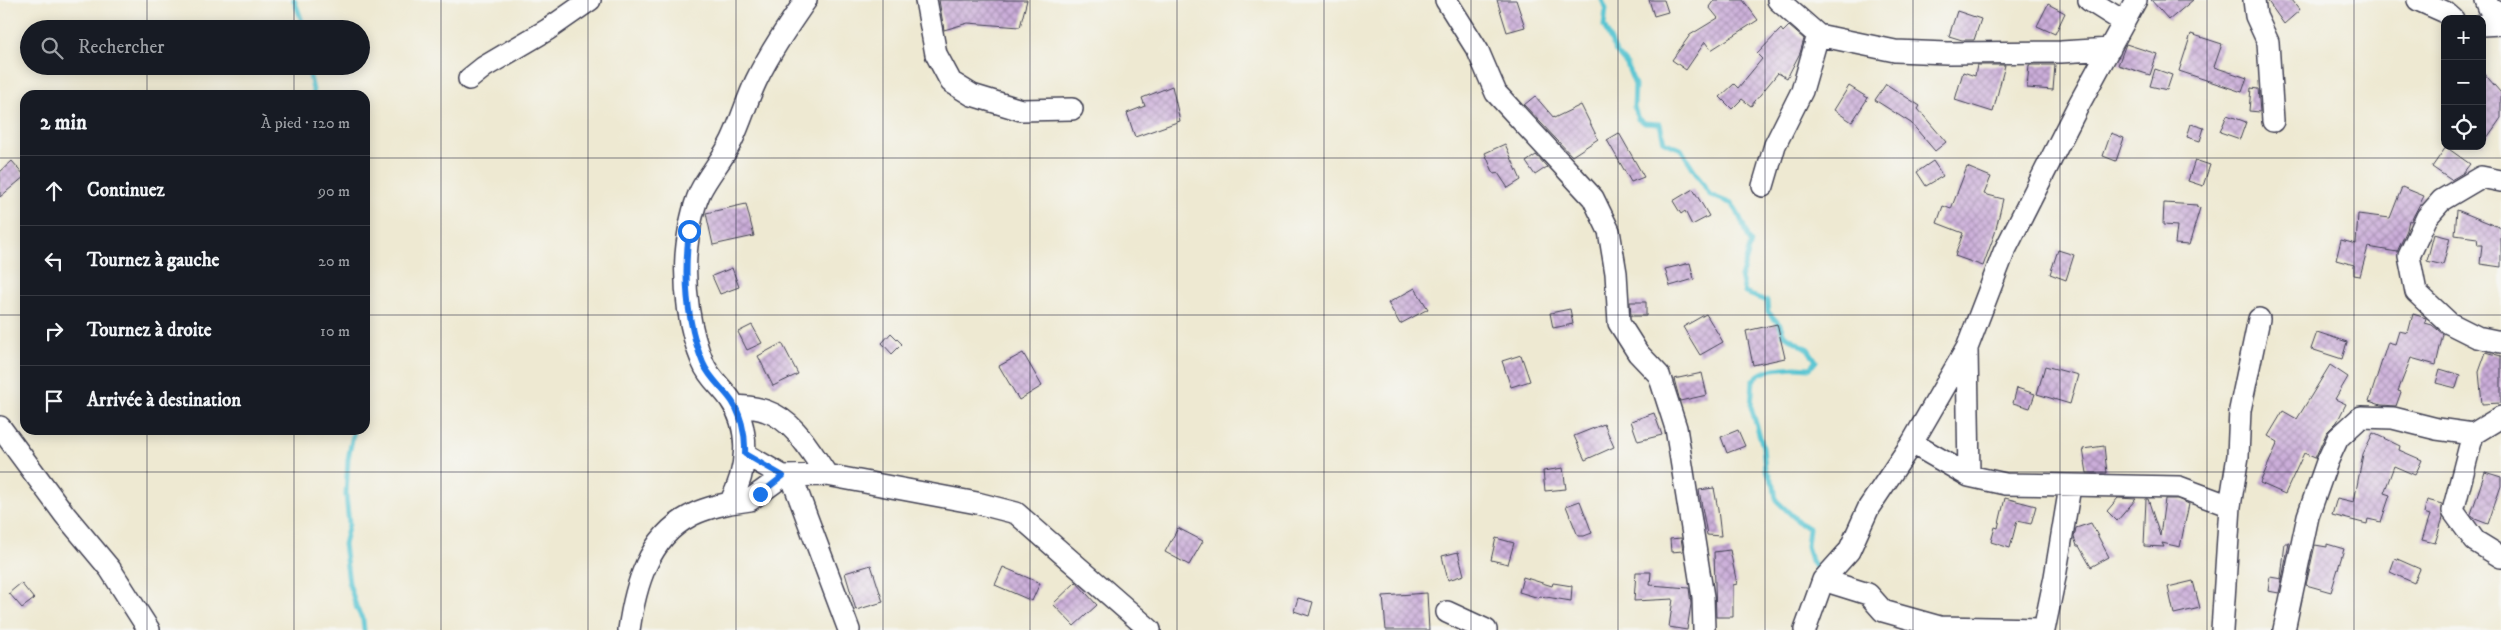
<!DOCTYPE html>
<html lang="fr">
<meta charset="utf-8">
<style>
body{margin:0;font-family:"IM FELL DW Pica",serif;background:#20242c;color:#f1f3f6}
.controls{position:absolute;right:15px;top:15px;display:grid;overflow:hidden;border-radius:10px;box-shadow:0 2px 12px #0003}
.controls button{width:45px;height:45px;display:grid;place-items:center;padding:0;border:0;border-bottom:1px solid #363941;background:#171b24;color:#f1f3f6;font:25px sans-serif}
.stop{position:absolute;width:15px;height:15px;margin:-11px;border:4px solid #1a73e8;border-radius:50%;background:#fff}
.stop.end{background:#1a73e8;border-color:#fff;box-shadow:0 1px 5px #0008}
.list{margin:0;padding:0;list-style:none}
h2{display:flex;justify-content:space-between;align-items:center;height:65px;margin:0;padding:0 20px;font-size:21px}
h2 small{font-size:16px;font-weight:400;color:#9ea1a6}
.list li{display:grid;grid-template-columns:32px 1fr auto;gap:15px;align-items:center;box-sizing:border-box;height:70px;padding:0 20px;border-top:1px solid #363941}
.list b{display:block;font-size:19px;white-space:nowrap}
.list em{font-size:16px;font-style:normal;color:#9ea1a6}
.icon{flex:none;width:28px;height:28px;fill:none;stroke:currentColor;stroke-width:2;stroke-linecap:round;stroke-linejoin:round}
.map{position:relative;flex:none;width:2501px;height:630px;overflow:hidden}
.search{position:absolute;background:#171b24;box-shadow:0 2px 12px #0003;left:20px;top:20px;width:350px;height:55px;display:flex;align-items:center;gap:12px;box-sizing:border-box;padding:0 18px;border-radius:28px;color:#9ea1a6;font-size:19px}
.panel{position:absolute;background:#171b24;box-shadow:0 2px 12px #0003;left:20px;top:90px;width:350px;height:345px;border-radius:15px}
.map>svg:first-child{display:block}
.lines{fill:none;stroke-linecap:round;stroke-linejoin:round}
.stream{stroke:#59c5d2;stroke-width:5}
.building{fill:url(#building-cross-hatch)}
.minor-casing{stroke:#414052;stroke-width:24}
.minor{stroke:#fff;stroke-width:21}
.route{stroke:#1a73e8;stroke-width:6}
.grid{fill:none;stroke:#22223b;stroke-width:1;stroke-opacity:0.55}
</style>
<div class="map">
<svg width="2501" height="630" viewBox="0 0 2501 630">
<defs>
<pattern id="building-cross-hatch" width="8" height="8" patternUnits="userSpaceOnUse" patternTransform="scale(1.25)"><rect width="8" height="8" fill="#cbadd9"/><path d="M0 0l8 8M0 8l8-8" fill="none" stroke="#a48cb1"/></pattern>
</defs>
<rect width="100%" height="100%" fill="#f6f6f2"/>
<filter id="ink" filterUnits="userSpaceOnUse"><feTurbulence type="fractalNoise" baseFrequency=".02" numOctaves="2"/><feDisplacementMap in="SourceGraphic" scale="10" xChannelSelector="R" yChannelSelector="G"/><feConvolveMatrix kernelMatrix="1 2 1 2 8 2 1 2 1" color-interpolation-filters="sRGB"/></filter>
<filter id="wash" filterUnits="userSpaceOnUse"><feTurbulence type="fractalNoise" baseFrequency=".0096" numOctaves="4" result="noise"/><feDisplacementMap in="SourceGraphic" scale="20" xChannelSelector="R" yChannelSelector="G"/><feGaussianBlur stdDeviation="1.12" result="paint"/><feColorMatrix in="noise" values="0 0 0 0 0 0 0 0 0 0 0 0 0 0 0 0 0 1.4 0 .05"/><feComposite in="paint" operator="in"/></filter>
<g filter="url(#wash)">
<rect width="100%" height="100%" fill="#eee9d2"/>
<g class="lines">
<!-- stream -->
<path class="stream" d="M294 0 305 29
M1602 0 1606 9 1604 26 1616 52 1627 65 1635 85 1634 107 1638 119 1645 123 1660 124 1664 142 1681 149 1710 195 1732 204 1737 211 1751 243 1741 277 1745 293 1767 301 1768 312 1780 325 1784 335 1808 349 1816 361 1810 368 1795 367 1773 369 1760 374 1753 380 1751 407 1763 447 1765 469 1774 485 1776 500 1801 524 1809 528 1807 546 1811 561 1822 574
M308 66 314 95
M354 430 348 459 346 495 349 524 344 544 349 583 357 609 363 620 364 630"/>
</g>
<g id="blocks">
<!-- building -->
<path class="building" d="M939 0H1027L1020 27 968 23 944 30Z
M1497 0H1516L1525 27 1507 32Z
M1649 0H1664L1668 12 1654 16Z
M1714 0H1743L1758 20 1711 50 1705 42 1686 70 1672 60 1690 35 1718 18 1709 7Z
M2151 0H2193L2169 20Z
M2267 0H2292L2300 10 2284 24Z
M2048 4 2065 13 2055 34 2037 26Z
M1957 11 1981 19 1974 40H1962L1949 36Z
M1789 26 1804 39 1800 53 1787 78 1778 73 1751 106 1742 99 1732 109 1720 97 1734 84 1738 88 1762 59 1757 54 1781 29 1783 32Z
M2191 34 2222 44 2214 67 2247 78 2242 92 2179 71Z
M2126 44 2157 54 2150 75 2118 65Z
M1977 65H2005L1993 112 1955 100 1963 72 1975 76Z
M2029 65H2055L2053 90 2027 88Z
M2155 69 2172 75 2167 90 2150 86Z
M2482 71 2501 93V118L2482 145Z
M1886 84 1920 106 1918 109 1946 142 1935 151 1911 123 1875 100Z
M1172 86 1180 121 1135 137 1127 113 1145 106 1142 98Z
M1849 86 1868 98 1852 122 1834 110Z
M2251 88 2258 89 2260 112 2249 111Z
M1535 96 1554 118 1581 105 1598 139 1572 156 1524 105Z
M2227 115 2246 122 2240 139 2220 132Z
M2191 124 2204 128 2200 141 2187 137Z
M1619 133 1644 177 1631 182 1607 140Z
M2111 133 2124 138 2116 161 2103 156Z
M1505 144 1521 180 1508 188 1498 173 1494 174 1485 153Z
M2446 147 2470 164 2463 173 2451 180 2432 167Z
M1536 155 1547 167 1535 175 1526 162Z
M2195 160 2210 165 2203 186 2188 181Z
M12 161 25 176 0 197V172Z
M1933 161 1943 176 1926 186 1917 172Z
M1967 167 1991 177 1984 194 2003 199 1995 233 1983 266 1955 256 1963 233 1937 223 1943 206 1951 209Z
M2402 187 2424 196 2411 221 2409 220 2407 230 2397 252 2368 247 2360 276 2354 275V265L2336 260 2341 240 2356 244 2358 214 2390 218Z
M1693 189 1709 216 1692 225 1685 211 1681 214 1673 201Z
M2164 203 2197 205 2196 207 2200 208 2189 245 2175 244 2177 226 2163 225Z
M746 204 754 236 713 245 706 213Z
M2457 210 2501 228V267L2480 264 2482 245H2478L2477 238 2455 235Z
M2434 234 2450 238 2443 265 2427 261Z
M2058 250 2074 255 2066 280 2050 274Z
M1690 263 1694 279 1670 286 1665 269Z
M732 268 739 287 720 294 712 276Z
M1415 288 1428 309 1400 324 1388 303Z
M1630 302H1646V316H1631Z
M1570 309 1573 324 1553 328 1550 313Z
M1706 314 1723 342 1700 355 1683 327Z
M2413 314 2426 318 2425 323 2432 325 2443 334 2436 365 2411 358 2398 391 2401 392 2396 406 2381 405 2369 401 2388 342 2395 344 2399 331 2408 333Z
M1777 324 1785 358 1753 365 1746 331Z
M752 325 762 343 747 350 738 332Z
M2317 332 2347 342 2342 359 2311 349Z
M891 333 902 344 892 354 882 343Z
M782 343 798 374 773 386 758 356Z
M2486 352 2501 356V403L2482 404 2479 372Z
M1023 353 1042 386 1019 400 999 366Z
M1521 355 1530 381 1511 387 1502 361Z
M2330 365 2348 377 2335 399 2346 404 2337 422 2327 432 2315 458 2304 453 2285 494 2260 483 2278 442 2268 436 2283 411 2297 419Z
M2045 366 2078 375 2070 404 2037 394Z
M2440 369 2460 375 2456 388 2436 383Z
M1702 373 1707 395 1680 401 1674 379Z
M2017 388 2035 394 2030 408 2013 403Z
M1654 413 1662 435 1638 441 1631 421Z
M1604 424 1614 447 1585 460 1574 436Z
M1738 430 1745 446 1727 453 1721 437Z
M2373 433 2400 446 2399 450 2422 460 2415 475 2394 466 2384 493 2390 495 2381 522 2368 519 2367 524 2332 515 2337 498 2354 502 2363 454Z
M2104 446 2107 473H2087L2083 449Z
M1563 468 1566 489 1545 491 1543 471Z
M2485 472 2501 477V486L2488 524 2475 519 2471 514Z
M1714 488 1718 510 1721 536 1707 535 1699 490Z
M2005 498 2036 506 2031 524 2017 521 2010 548 1991 542 1995 527 1998 528Z
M2118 498 2136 499 2117 521 2107 511Z
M2146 499H2148L2160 536 2165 499H2177L2189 504 2180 547 2162 543 2164 547 2144 546Z
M2427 500 2442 504 2443 518 2435 543 2422 540 2430 515 2424 513Z
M1580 501 1592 533 1584 536H1578L1566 506Z
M2091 523 2109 557 2091 567 2079 546H2077L2074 537 2076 528Z
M1178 528 1203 541 1189 565 1165 552Z
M1496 538 1514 543 1508 564 1491 560Z
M1681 538 1683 551 1671 552 1670 539Z
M2285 543H2289L2282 579 2281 578Z
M2327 544 2344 549 2331 592 2306 585 2315 545 2327 547Z
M1730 550 1737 584 1733 585V617H1716L1714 552Z
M1458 552 1464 575 1448 580 1442 556Z
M2395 558 2420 569 2414 583 2390 572Z
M871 565 883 602 856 610 845 573Z
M1003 567 1040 583 1032 601 995 585Z
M1636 572H1651L1650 585 1689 588 1691 604 1687 630 1669 627 1673 599 1634 601Z
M1523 577 1552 586 1553 583 1572 586 1571 601 1540 596 1539 598 1519 592Z
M2270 577 2282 579 2279 593 2268 591Z
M2193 581 2200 608 2174 614 2168 587Z
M1076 582 1097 605 1074 626 1053 604Z
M21 583 34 599 22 608 9 593Z
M1427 593 1429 630H1386L1383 596Z
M1298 598 1313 602 1309 616 1294 611Z"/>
</g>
</g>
<g filter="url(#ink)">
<use href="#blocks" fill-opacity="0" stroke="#414052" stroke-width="1"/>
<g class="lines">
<defs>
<path id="minor" d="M926 0 936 54 951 82 972 95 1021 110 1072 109
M1446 0 1478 51 1496 93 1593 198 1609 231 1616 273 1619 323 1638 353 1659 375 1676 428 1703 597 1704 630
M1778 0 1818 35 1895 51 1947 53 2061 52 2110 49
M2089 0 2124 22
M2254 0 2256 16 2268 42 2273 121
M2418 0 2445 12 2453 19
M2486 0 2489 8 2501 14
M2482 25 2501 24
M469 79 484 67 547 30 590 0
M2501 181 2481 177 2442 200 2427 217 2409 256 2416 292 2449 323 2477 337 2501 342
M1763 186 1775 145 1802 91 1818 35
M1967 349 1969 476
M735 406C745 407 756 407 766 411 795 421 810 451 827 475
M0 427 65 515 110 569 149 630
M2473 434 2453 511 2475 541 2501 557
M1912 443 1969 476 2005 484 2179 487 2230 506
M745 454 783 476 827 475 977 503 1016 513 1150 630
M792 478 849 630
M730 503 750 500 783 476
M1823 580 1868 594 1883 611 1940 627 2044 629
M1447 612 1486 630
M629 630C635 587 648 538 690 516 702 509 716 506 730 503 747 471 752 430 730 399 721 386 709 378 703 363 689 330 684 289 686 255 688 233 691 212 700 192 709 174 723 159 732 140 741 121 747 100 756 81 770 52 788 26 806 0
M1805 630 1823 580 1849 551 1869 507 1912 443 1967 348 2004 252 2078 106 2136 0
M2044 630 2055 577 2070 487
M2222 630 2230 506 2238 456 2240 410 2259 319
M2284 630 2308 516 2327 462 2338 438 2361 417 2393 418 2437 429 2473 434 2501 417"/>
</defs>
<!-- minor casing -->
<use href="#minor" class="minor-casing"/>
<!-- minor -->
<use href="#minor" class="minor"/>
</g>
</g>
<g class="lines" filter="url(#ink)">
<!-- route -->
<path class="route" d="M689 231C684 274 686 322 703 363 709 377 719 385 728 396 741 411 746 435 745 454L783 476 760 494"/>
</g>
<!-- grid -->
<path class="grid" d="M147 0V29M294 0V29M441 0V630M588 0V630M736 0V630M883 0V630M1030 0V630M1177 0V630M1324 0V630M1471 0V630M1618 0V630M1765 0V630M1913 0V630M2060 0V630M2207 0V630M2354 0V630M147 66V95M294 66V95M0 158H25M365 158H2501M0 315H25M365 315H2501M147 430V630M294 430V630M0 472H2501"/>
</svg>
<div class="controls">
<button>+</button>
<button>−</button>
<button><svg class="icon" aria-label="locate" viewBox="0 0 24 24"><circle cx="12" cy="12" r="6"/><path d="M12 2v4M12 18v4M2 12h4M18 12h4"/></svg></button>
</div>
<div class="stop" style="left:689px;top:231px"></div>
<div class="stop end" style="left:760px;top:494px"></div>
<div class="search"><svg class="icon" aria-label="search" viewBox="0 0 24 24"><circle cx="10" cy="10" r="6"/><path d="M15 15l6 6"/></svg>Rechercher</div>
<section class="panel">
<h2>2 min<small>À pied · 120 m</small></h2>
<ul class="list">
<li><svg class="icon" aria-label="ahead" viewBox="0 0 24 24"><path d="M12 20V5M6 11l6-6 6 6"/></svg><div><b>Continuez</b></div><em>90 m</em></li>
<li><svg class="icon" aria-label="left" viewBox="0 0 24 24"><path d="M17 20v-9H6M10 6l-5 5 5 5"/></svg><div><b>Tournez à gauche</b></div><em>20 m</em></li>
<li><svg class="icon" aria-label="right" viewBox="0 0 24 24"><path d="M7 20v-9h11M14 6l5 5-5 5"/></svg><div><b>Tournez à droite</b></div><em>10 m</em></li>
<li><svg class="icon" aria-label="arrive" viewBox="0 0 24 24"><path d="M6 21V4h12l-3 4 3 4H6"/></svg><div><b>Arrivée à destination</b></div></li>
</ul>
</section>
</div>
